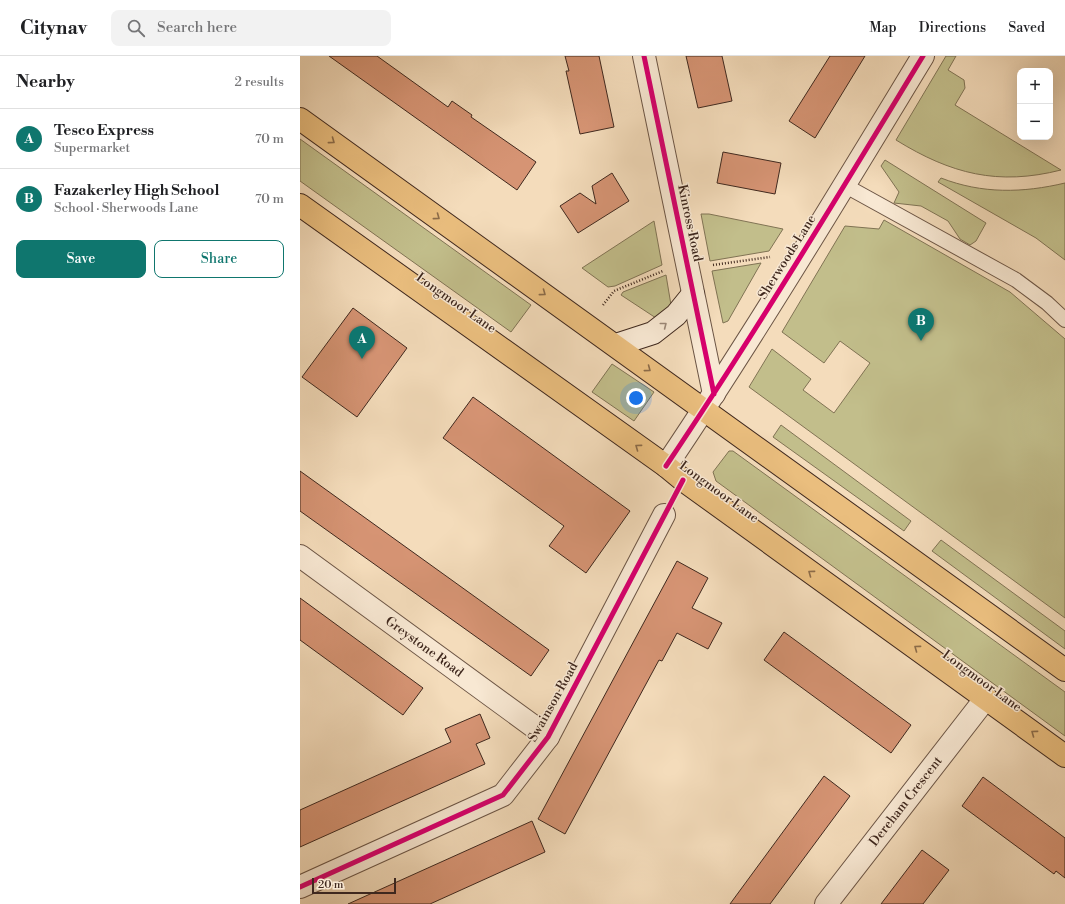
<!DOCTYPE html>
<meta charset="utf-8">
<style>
body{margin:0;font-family:"Libre Bodoni",serif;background:#f2f2f2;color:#202124}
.controls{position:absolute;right:12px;top:12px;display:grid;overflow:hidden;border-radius:8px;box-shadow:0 4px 16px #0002}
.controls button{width:36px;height:36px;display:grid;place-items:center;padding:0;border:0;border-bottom:1px solid #e0e0e0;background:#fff;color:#202124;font:20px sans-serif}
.scale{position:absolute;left:12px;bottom:10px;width:84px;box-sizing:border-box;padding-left:4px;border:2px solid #3f281e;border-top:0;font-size:11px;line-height:14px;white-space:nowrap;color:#3f281e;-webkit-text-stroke:3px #f8e8d3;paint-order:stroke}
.you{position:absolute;left:336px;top:342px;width:14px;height:14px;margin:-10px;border:3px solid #fff;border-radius:50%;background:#1a73e8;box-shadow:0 0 0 6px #1a73e833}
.badge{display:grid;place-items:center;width:26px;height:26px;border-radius:50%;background:#0f766e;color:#fff;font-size:13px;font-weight:700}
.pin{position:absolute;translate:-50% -33px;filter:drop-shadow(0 1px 2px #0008)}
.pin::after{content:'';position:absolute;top:21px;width:14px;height:12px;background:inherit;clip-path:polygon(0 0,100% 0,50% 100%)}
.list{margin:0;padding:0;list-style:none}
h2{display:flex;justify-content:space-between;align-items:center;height:52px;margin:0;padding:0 16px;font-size:17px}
h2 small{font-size:13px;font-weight:400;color:#757577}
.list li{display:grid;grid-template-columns:26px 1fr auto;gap:12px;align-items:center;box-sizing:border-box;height:60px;padding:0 16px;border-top:1px solid #e0e0e0}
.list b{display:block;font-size:15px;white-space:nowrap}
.list p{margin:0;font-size:13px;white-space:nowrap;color:#757577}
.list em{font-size:13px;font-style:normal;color:#757577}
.actions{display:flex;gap:8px;padding:12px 16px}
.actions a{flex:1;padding:9px 0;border:1px solid #0f766e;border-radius:8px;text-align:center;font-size:14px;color:#0f766e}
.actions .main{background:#0f766e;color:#fff}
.icon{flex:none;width:22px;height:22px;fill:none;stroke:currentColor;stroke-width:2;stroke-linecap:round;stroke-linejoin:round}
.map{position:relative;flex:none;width:765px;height:848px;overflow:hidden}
header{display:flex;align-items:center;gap:24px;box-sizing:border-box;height:56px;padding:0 20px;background:#fff;border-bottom:1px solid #e0e0e0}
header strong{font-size:19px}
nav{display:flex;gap:22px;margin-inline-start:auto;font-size:14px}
.search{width:280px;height:36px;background:#f2f2f2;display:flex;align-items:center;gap:10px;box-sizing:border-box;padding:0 14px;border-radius:8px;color:#757577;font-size:15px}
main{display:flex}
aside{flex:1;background:#fff}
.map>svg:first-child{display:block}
.green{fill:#c2be8b;stroke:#807354}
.building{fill:#d69474;stroke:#3f281e}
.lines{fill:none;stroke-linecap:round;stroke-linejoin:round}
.service-casing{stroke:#6c5545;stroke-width:16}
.minor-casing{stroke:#6c5545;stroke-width:24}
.secondary-casing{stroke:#3f281e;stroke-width:24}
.primary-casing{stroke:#3f281e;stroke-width:24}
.path{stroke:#3f281e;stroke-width:2.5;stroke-dasharray:1 2;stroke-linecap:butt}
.service{stroke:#f8e8d3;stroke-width:14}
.minor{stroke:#f8e8d3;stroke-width:22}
.secondary{stroke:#f8e8d3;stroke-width:22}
.primary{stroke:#eabe7e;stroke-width:22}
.cycleway-casing{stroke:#f8e8d3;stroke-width:8}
.cycleway{stroke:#d6006c;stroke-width:5}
.oneway{stroke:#8c6c49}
.oneway2{stroke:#9c8878}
.labels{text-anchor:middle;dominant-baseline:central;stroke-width:3;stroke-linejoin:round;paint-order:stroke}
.street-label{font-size:13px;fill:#3f281e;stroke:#f8e8d3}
</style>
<header>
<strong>Citynav</strong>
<div class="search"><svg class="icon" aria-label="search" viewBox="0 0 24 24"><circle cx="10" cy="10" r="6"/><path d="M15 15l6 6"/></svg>Search here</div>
<nav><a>Map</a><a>Directions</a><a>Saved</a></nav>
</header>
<main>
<aside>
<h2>Nearby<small>2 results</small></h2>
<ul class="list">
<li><span class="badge">A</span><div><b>Tesco Express</b><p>Supermarket</p></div><em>70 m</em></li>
<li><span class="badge">B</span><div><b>Fazakerley High School</b><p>School · Sherwoods Lane</p></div><em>70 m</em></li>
</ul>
<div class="actions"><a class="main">Save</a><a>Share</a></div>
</aside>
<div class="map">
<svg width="765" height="848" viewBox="0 0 765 848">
<rect width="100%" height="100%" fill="#f4dcbb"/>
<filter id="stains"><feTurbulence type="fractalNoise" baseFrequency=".005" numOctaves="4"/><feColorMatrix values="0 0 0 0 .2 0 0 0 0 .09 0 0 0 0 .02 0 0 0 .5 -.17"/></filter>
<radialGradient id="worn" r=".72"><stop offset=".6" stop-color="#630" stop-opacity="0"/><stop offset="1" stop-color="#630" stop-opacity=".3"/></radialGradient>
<!-- green -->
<path class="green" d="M646 0H656L648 14 664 24 665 32 655 49 761 114C698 130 651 118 596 84Z
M0 83 231 249 211 276 0 125Z
M585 104 686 167 676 185 670 189 660 183 648 165 621 150 594 147 599 136 581 110Z
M641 122C682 138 723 137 765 127V204L736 182 638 126Z
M409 158 483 173 469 195 410 205 401 158Z
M584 164 710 236 765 283V562L449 331 472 293 511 323 503 334 534 357 570 307 540 285 524 307 482 276 545 170 579 173Z
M354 165 362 209 315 230 308 231 282 212Z
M461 207 428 265 423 267 412 215Z
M366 219 371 249 356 262 321 239 323 236Z
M312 308 354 336 334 365 292 336Z
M481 369 611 465 604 475 473 381Z
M429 395H433L765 636V680L416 425 413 416Z
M641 484 765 575V593L632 495Z"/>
<!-- building -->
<path class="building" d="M29 0H77L148 51 152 45 172 59 171 61 236 106 217 134Z
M265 0H299L314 71 280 78 266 15H269Z
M386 0H422L432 45 398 52Z
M530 0H565L515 82 489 65Z
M423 96 481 107 475 138 417 127Z
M312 117 329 145 278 177 260 150 280 137 296 148 292 130Z
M53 252 107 292 57 361 2 321Z
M173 341 330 455 286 517 249 490 264 470 143 382Z
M0 415 249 594 231 620 0 455Z
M377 505 408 522 392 552 422 567 408 593 377 577 362 605 359 604 265 778 238 763Z
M0 542 123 632 103 659 0 584Z
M484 576 611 669 591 697 464 604Z
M180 658 190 682 176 688 185 708 0 791V754L151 686 145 673Z
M524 720 550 740 470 848H430Z
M683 721 765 782V822L756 815 754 818 662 750Z
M232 765 245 796 130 848H48Z
M622 794 649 814 623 848H581Z"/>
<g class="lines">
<defs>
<path id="service" d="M544 129 716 224 747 247 765 264"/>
<g id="minor">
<path d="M344 0 414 338"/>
<path d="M366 410C456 276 539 138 623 0"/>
<path id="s1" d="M0 500 248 681"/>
<path d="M0 831 203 739 248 681 364 459"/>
<path id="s2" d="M526 848 686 642"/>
</g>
<path id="secondary" d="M316 289 353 277 376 259 393 238"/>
<path id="primary" d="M0 63 765 614
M0 149 366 410 383 424 765 700"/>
</defs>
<!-- service casing -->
<use href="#service" class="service-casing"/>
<!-- minor casing -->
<use href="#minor" class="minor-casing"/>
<!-- secondary casing -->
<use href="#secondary" class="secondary-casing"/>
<!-- primary casing -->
<use href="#primary" class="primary-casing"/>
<!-- path -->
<path class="path" d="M413 209 470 201
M303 249 314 235 363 215"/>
<!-- service -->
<use href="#service" class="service"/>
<!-- minor -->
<use href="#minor" class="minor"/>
<!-- secondary -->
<use href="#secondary" class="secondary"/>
<!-- primary -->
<use href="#primary" class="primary"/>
<defs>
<path id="cycleway" d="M344 0 414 338
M366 410C456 276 539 138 623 0
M0 831 203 739 248 681 383 424"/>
</defs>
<!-- cycleway casing -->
<use href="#cycleway" class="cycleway-casing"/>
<!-- cycleway -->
<use href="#cycleway" class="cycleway"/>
</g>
<!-- one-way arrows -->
<defs><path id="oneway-chevron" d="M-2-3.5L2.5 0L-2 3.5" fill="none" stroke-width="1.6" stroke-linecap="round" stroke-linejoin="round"/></defs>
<g class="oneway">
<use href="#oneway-chevron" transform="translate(32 85) rotate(36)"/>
<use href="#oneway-chevron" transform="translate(137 161) rotate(36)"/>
<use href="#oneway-chevron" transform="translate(243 237) rotate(36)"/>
<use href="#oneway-chevron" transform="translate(348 313) rotate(37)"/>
<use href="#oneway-chevron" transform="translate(338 391) rotate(-144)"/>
<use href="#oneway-chevron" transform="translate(511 517) rotate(-144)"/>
<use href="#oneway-chevron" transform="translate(617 592) rotate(-144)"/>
<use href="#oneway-chevron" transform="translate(734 677) rotate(-144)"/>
</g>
<use class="oneway2" href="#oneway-chevron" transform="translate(364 269) rotate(-38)"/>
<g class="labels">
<!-- street labels -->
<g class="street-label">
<text transform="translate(390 167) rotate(78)">Kinross Road</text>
<text transform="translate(487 201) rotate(-58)">Sherwoods Lane</text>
<text transform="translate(156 247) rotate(35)">Longmoor Lane</text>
<text transform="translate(419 436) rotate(36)">Longmoor Lane</text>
<text stroke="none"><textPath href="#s1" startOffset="154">Greystone Road</textPath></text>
<text transform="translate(682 625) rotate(36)">Longmoor Lane</text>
<text transform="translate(253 646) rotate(-61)">Swainson Road</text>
<text stroke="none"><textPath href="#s2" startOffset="130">Dereham Crescent</textPath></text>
</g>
</g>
<rect width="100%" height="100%" filter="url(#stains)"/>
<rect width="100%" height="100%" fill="url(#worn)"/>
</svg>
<div class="controls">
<button>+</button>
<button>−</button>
</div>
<div class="scale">20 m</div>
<div class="you"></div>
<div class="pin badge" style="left:62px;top:303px">A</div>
<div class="pin badge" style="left:621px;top:285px">B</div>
</div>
</main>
